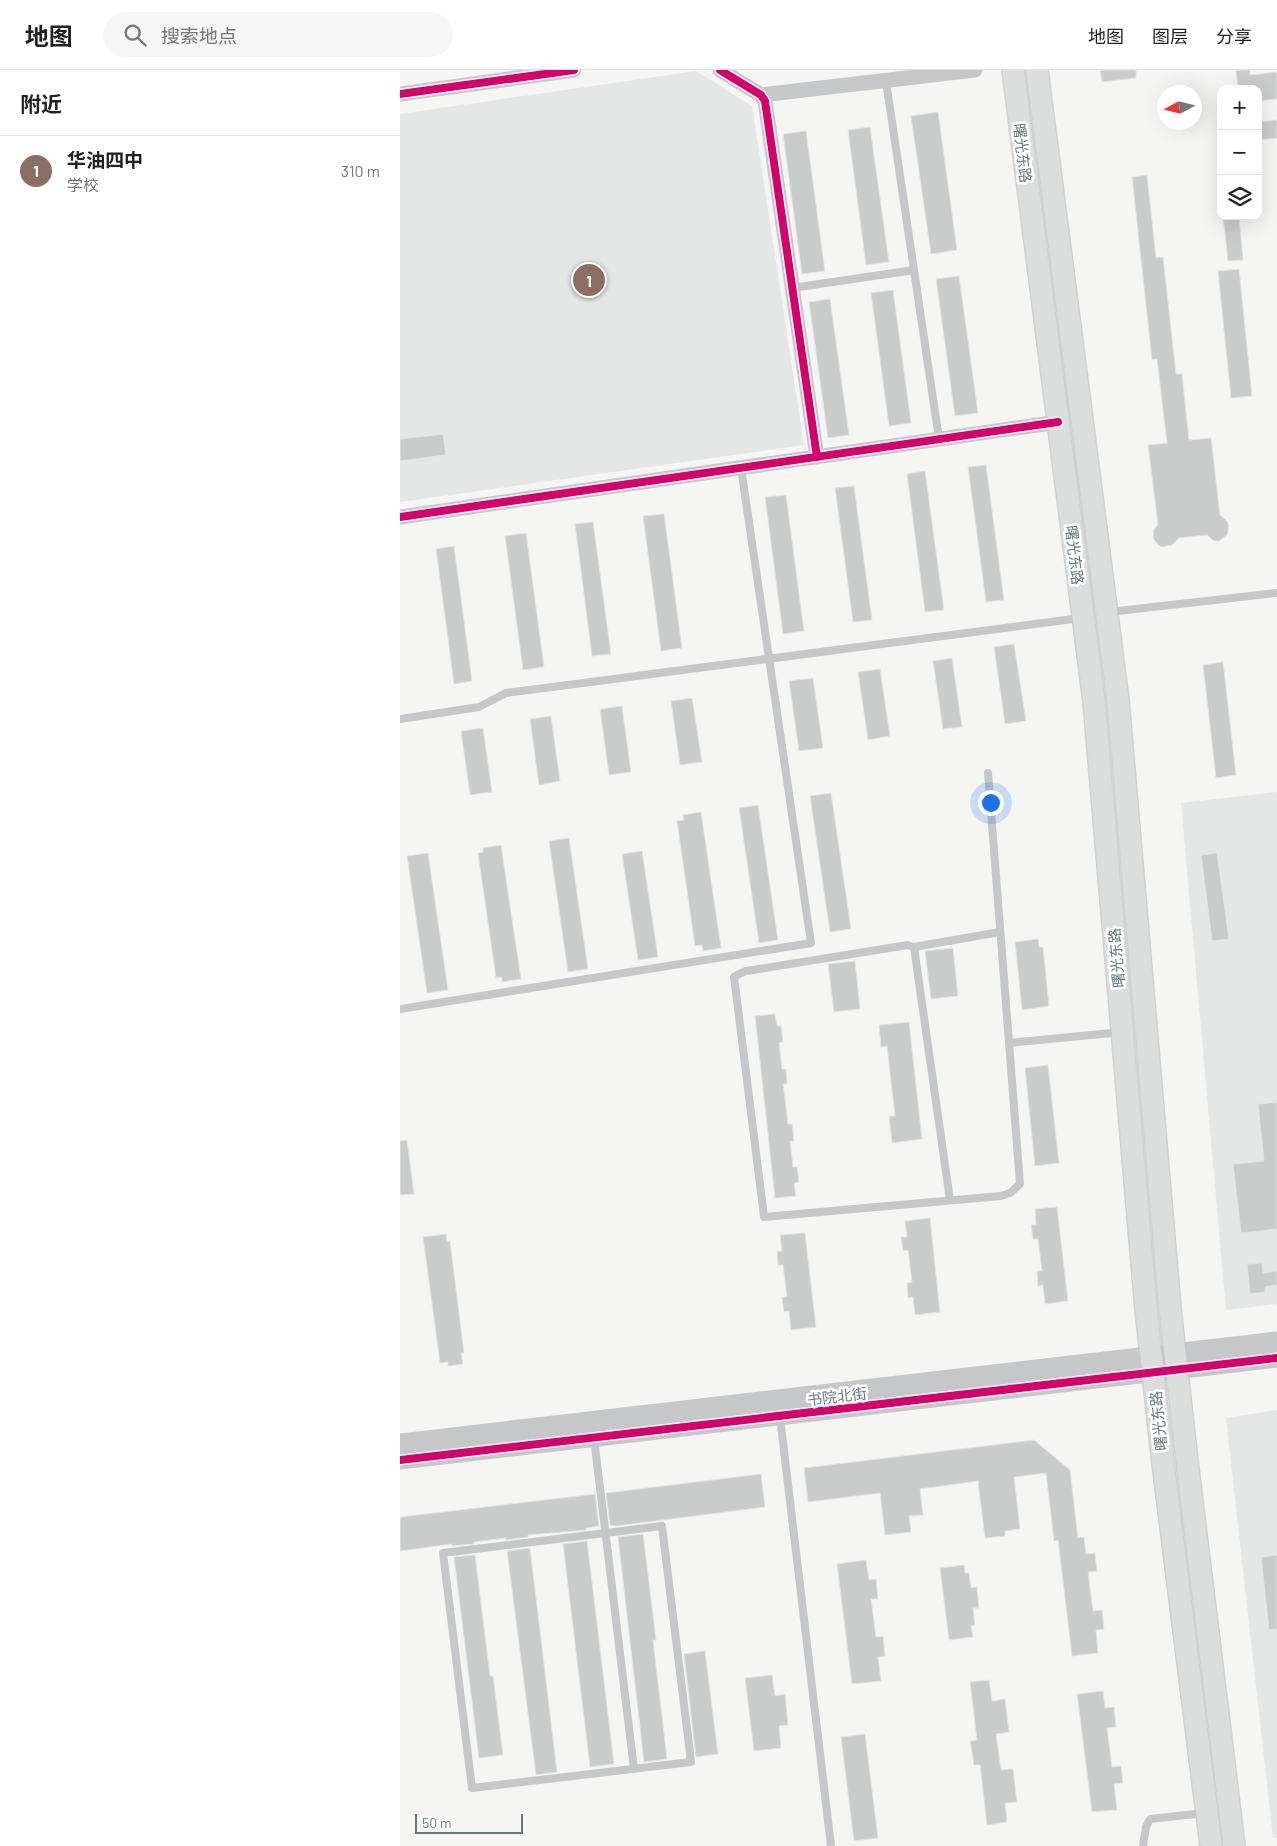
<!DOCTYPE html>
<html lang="zh">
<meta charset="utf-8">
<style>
body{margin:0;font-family:Barlow,"Noto Sans SC",sans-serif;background:#f6f6f6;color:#222}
.controls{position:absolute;right:15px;top:15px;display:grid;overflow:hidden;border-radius:10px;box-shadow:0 5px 20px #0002}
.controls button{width:45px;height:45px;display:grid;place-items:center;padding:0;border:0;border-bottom:1px solid #e0e0e0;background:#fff;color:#222;font:25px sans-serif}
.compass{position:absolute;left:757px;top:15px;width:45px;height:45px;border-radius:50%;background:#fff;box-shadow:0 5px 20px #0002;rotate:263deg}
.scale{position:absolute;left:15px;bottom:12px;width:108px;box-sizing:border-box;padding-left:5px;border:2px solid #687981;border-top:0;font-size:14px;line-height:18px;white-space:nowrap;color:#687981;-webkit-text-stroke:4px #fff;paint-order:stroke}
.you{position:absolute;left:590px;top:732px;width:18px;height:18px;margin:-12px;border:4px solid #fff;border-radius:50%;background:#1a73e8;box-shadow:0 0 0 8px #1a73e833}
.badge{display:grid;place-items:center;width:32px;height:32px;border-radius:50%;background:#585c5f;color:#fff;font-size:16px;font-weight:700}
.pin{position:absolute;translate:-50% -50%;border:2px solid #fff;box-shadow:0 1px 5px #0006}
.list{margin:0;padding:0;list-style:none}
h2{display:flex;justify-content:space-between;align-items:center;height:65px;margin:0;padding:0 20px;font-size:21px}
h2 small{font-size:16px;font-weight:400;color:#767676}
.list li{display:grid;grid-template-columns:32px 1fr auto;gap:15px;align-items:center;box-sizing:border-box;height:70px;padding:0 20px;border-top:1px solid #e0e0e0}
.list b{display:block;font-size:19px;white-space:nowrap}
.list p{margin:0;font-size:16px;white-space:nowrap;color:#767676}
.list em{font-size:16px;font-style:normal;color:#767676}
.icon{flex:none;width:28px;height:28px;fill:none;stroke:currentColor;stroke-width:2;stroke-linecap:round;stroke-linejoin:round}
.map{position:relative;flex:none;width:877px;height:1776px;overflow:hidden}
header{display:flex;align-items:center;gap:30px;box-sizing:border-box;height:70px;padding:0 25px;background:#fff;border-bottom:1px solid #e0e0e0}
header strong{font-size:24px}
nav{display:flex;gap:28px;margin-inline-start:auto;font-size:18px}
.search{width:350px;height:45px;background:#f6f6f6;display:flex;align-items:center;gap:12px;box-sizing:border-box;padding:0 18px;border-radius:28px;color:#767676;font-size:19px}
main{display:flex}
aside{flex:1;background:#fff}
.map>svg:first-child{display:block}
.built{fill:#e5e6e6}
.building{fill:#cacccc;stroke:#e4e4e4}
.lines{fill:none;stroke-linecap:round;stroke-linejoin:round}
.secondary-casing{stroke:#d0d1d1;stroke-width:24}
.service{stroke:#c6c7c8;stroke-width:8}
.minor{stroke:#c6c7c8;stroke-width:15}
.tertiary{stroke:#c6c7c8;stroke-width:19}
.secondary{stroke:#dcdddd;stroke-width:21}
.cycleway-casing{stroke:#fff;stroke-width:11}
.cycleway{stroke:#d6006c;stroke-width:8}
.labels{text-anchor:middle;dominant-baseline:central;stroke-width:5;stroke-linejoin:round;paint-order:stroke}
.street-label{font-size:15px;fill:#687981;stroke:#fff}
</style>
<header>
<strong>地图</strong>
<div class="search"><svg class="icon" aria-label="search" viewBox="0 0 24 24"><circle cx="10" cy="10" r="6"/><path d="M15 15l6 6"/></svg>搜索地点</div>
<nav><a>地图</a><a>图层</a><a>分享</a></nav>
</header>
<main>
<aside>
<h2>附近<small></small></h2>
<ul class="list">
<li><span class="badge" style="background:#8d6e63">1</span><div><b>华油四中</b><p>学校</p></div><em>310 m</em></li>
</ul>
</aside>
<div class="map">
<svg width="877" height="1776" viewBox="0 0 877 1776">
<rect width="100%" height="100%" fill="#f5f5f4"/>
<!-- built -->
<path class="built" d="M296 1 352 36 404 375 0 432V44Z
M877 722V1234L826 1240 781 733Z
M877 1340V1768H873L826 1348Z"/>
<!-- building -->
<path class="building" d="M700 0H736V8L702 12Z
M836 0H850V5L877 2V29L858 31V19H838Z
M538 42 557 180 531 184 511 46Z
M877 50V68L858 70V52Z
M470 57 489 192 466 195 448 60Z
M406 61 425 201 402 204 383 64Z
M747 105 756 188 763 187 776 304H782L789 370 811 368 820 445 827 451 829 456 827 465 819 471H814L807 465 779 468 772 475 762 477 758 475 753 468 754 459 758 455 748 375 767 373 757 289 752 290 732 107Z
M823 146H839L843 190 828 191Z
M839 199 852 326 831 328 818 201Z
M559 206 578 343 555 346 536 209Z
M493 220 511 353 489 356 471 223Z
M430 229 449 365 428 368 409 232Z
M43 364 46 385 0 391V369Z
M586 395 604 530 586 532 568 397Z
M525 401 544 540 525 542 507 404Z
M454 416 472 550 453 552 435 418Z
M386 425 404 561 383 564 365 427Z
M264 444 282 578 261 581 243 446Z
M193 452 211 584 192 586 175 454Z
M126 463 144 597 123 600 105 466Z
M54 476 72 611 54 614 36 479Z
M614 574 626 651 605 654 594 577Z
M552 588 562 657 543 659 533 591Z
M823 592 836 705 816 708 803 595Z
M480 599 490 666 468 670 458 602Z
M413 608 423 678 399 681 389 611Z
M292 628 302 692 280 695 271 631Z
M222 636 231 702 209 705 200 639Z
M151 646 160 711 139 715 130 649Z
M83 658 92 722 70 725 61 661Z
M431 723 451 859 430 862 410 726Z
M358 735 378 870 359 873 339 738Z
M301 742 321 878 303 881 302 875 295 876 277 751 284 750 283 745Z
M169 768 188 899 168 902 149 771Z
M101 775 121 909 102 912V907L96 908 78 783 83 782V778Z
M242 781 258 887 238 890 222 784Z
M28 783 48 920 27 923 7 786Z
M817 783 829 869 812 871 801 785Z
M638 869 639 877H643L649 936 622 940 615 872Z
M553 878 558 926 531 929 525 881Z
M455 891 460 939 434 942 428 894Z
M375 944 377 956H381L383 972 379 973 382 999H386L387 1014H383L385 1028 388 1054H392L394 1071H390L393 1097H397L399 1112 394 1113 396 1126 375 1128 355 946Z
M509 952 522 1069 492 1073 489 1046H495L487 976 481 977 479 955Z
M648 995 659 1093 635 1096 625 998Z
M877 1032V1159L841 1163 833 1094 864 1091 858 1034Z
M7 1070 14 1124 0 1125V1071Z
M657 1137 668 1231 645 1234 643 1215 638 1216 637 1201H642L638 1169H633L631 1155H636L635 1139Z
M530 1148 540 1242 515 1245 513 1227 508 1228 507 1213 512 1212 508 1180 503 1181 501 1167H507L505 1151Z
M405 1163 416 1257 391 1260 389 1241 384 1242 382 1227H387L383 1195H378L377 1181H382L380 1165Z
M46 1164 47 1172 50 1171 64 1283H61L63 1294 48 1296V1292L40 1293 23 1167Z
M862 1193 863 1203 877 1201V1215L865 1217V1222L850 1224 847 1194Z
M634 1370 670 1400 678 1468 684 1467 686 1484 695 1483 697 1501 688 1502 693 1541 702 1540 704 1559 696 1560 698 1583 672 1586 658 1470 654 1471 646 1403 614 1407 620 1459 605 1461V1466L585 1468 578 1411 520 1419 523 1445 509 1446 511 1462 485 1465 480 1423 408 1432 404 1398Z
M361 1404 365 1437 216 1456 210 1455 206 1423Z
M195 1424 199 1456 186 1458V1460L128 1465V1467L106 1470V1468L74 1472V1474L52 1476V1474L0 1481V1447Z
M243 1464 256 1570H253L267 1689 244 1692 218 1467Z
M187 1471 214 1694 190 1697 163 1474Z
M130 1478 157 1702 136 1705 107 1481Z
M75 1485 90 1606H93L103 1685 79 1688 54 1487Z
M877 1485V1559L869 1560 861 1487Z
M466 1490 469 1510 476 1509 478 1529H471L476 1567 483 1566 485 1586 478 1587 481 1611 452 1614 437 1494Z
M564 1495 565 1503H569L571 1518 577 1517 579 1538H573L575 1555 571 1556 573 1567 549 1570 540 1498Z
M305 1581 318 1684 296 1687 284 1584Z
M372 1605 375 1626 385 1624 388 1655 379 1656 381 1678 354 1681 345 1608Z
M589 1610 592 1631 605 1629 609 1662 596 1664 601 1700 613 1699 617 1732 605 1733 607 1752 587 1755 580 1695H574L570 1671 577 1670 570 1612Z
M703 1621 705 1638 714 1637 716 1657 707 1658 712 1697 721 1696 723 1713 714 1714 717 1740 692 1742 677 1624Z
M465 1664 478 1768 454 1771 441 1667Z"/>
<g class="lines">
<defs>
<path id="secondary" d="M613 0 694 632 746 1240 763 1394 811 1776
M637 0 718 630 770 1238 787 1391 834 1776"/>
</defs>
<!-- secondary casing -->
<use href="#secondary" class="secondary-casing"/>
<!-- service -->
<path class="service" d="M486 11 539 369
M392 218 514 200
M709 542 877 523
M0 649 79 637 106 623 681 548
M514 877 600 862
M0 939 411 873 341 398
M609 973 722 962
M550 1130 514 877 508 875 346 901 339 904 334 907 364 1147 601 1126 610 1123 620 1114 588 703
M380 1347 431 1776
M194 1368 234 1699
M262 1456 291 1692 72 1718 43 1483Z
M743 1776 746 1757 750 1749 805 1743"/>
<!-- minor -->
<path class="minor" d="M320 0 361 25 365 31 417 387
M0 24 174 0
M361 25 575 0
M0 447 658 352"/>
<!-- tertiary -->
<path class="tertiary" d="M0 1373 877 1271
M0 1390 877 1288"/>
<!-- secondary -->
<use href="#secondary" class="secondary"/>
<defs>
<path id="cycleway" d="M320 0 361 25 365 31 417 387
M0 24 174 0
M0 447 658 352
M0 1390 877 1288"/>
</defs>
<!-- cycleway casing -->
<use href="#cycleway" class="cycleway-casing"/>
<!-- cycleway -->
<use href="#cycleway" class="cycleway"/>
</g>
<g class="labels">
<!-- street labels -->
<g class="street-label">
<text transform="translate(623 83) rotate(83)">曙光东路</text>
<text transform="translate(675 485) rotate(83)">曙光东路</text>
<text transform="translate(716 888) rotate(-95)">曙光东路</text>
<text transform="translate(437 1326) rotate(-7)">书院北街</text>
<text transform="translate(758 1351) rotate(-96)">曙光东路</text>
</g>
</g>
</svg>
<div class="controls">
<button>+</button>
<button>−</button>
<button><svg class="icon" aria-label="layers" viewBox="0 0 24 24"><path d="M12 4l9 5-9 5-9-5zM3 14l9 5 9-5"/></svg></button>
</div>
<svg class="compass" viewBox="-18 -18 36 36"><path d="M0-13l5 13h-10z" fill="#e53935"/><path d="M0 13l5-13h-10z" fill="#767676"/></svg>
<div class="scale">50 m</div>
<div class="you"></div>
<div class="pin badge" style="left:189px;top:210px;background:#8d6e63">1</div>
</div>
</main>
